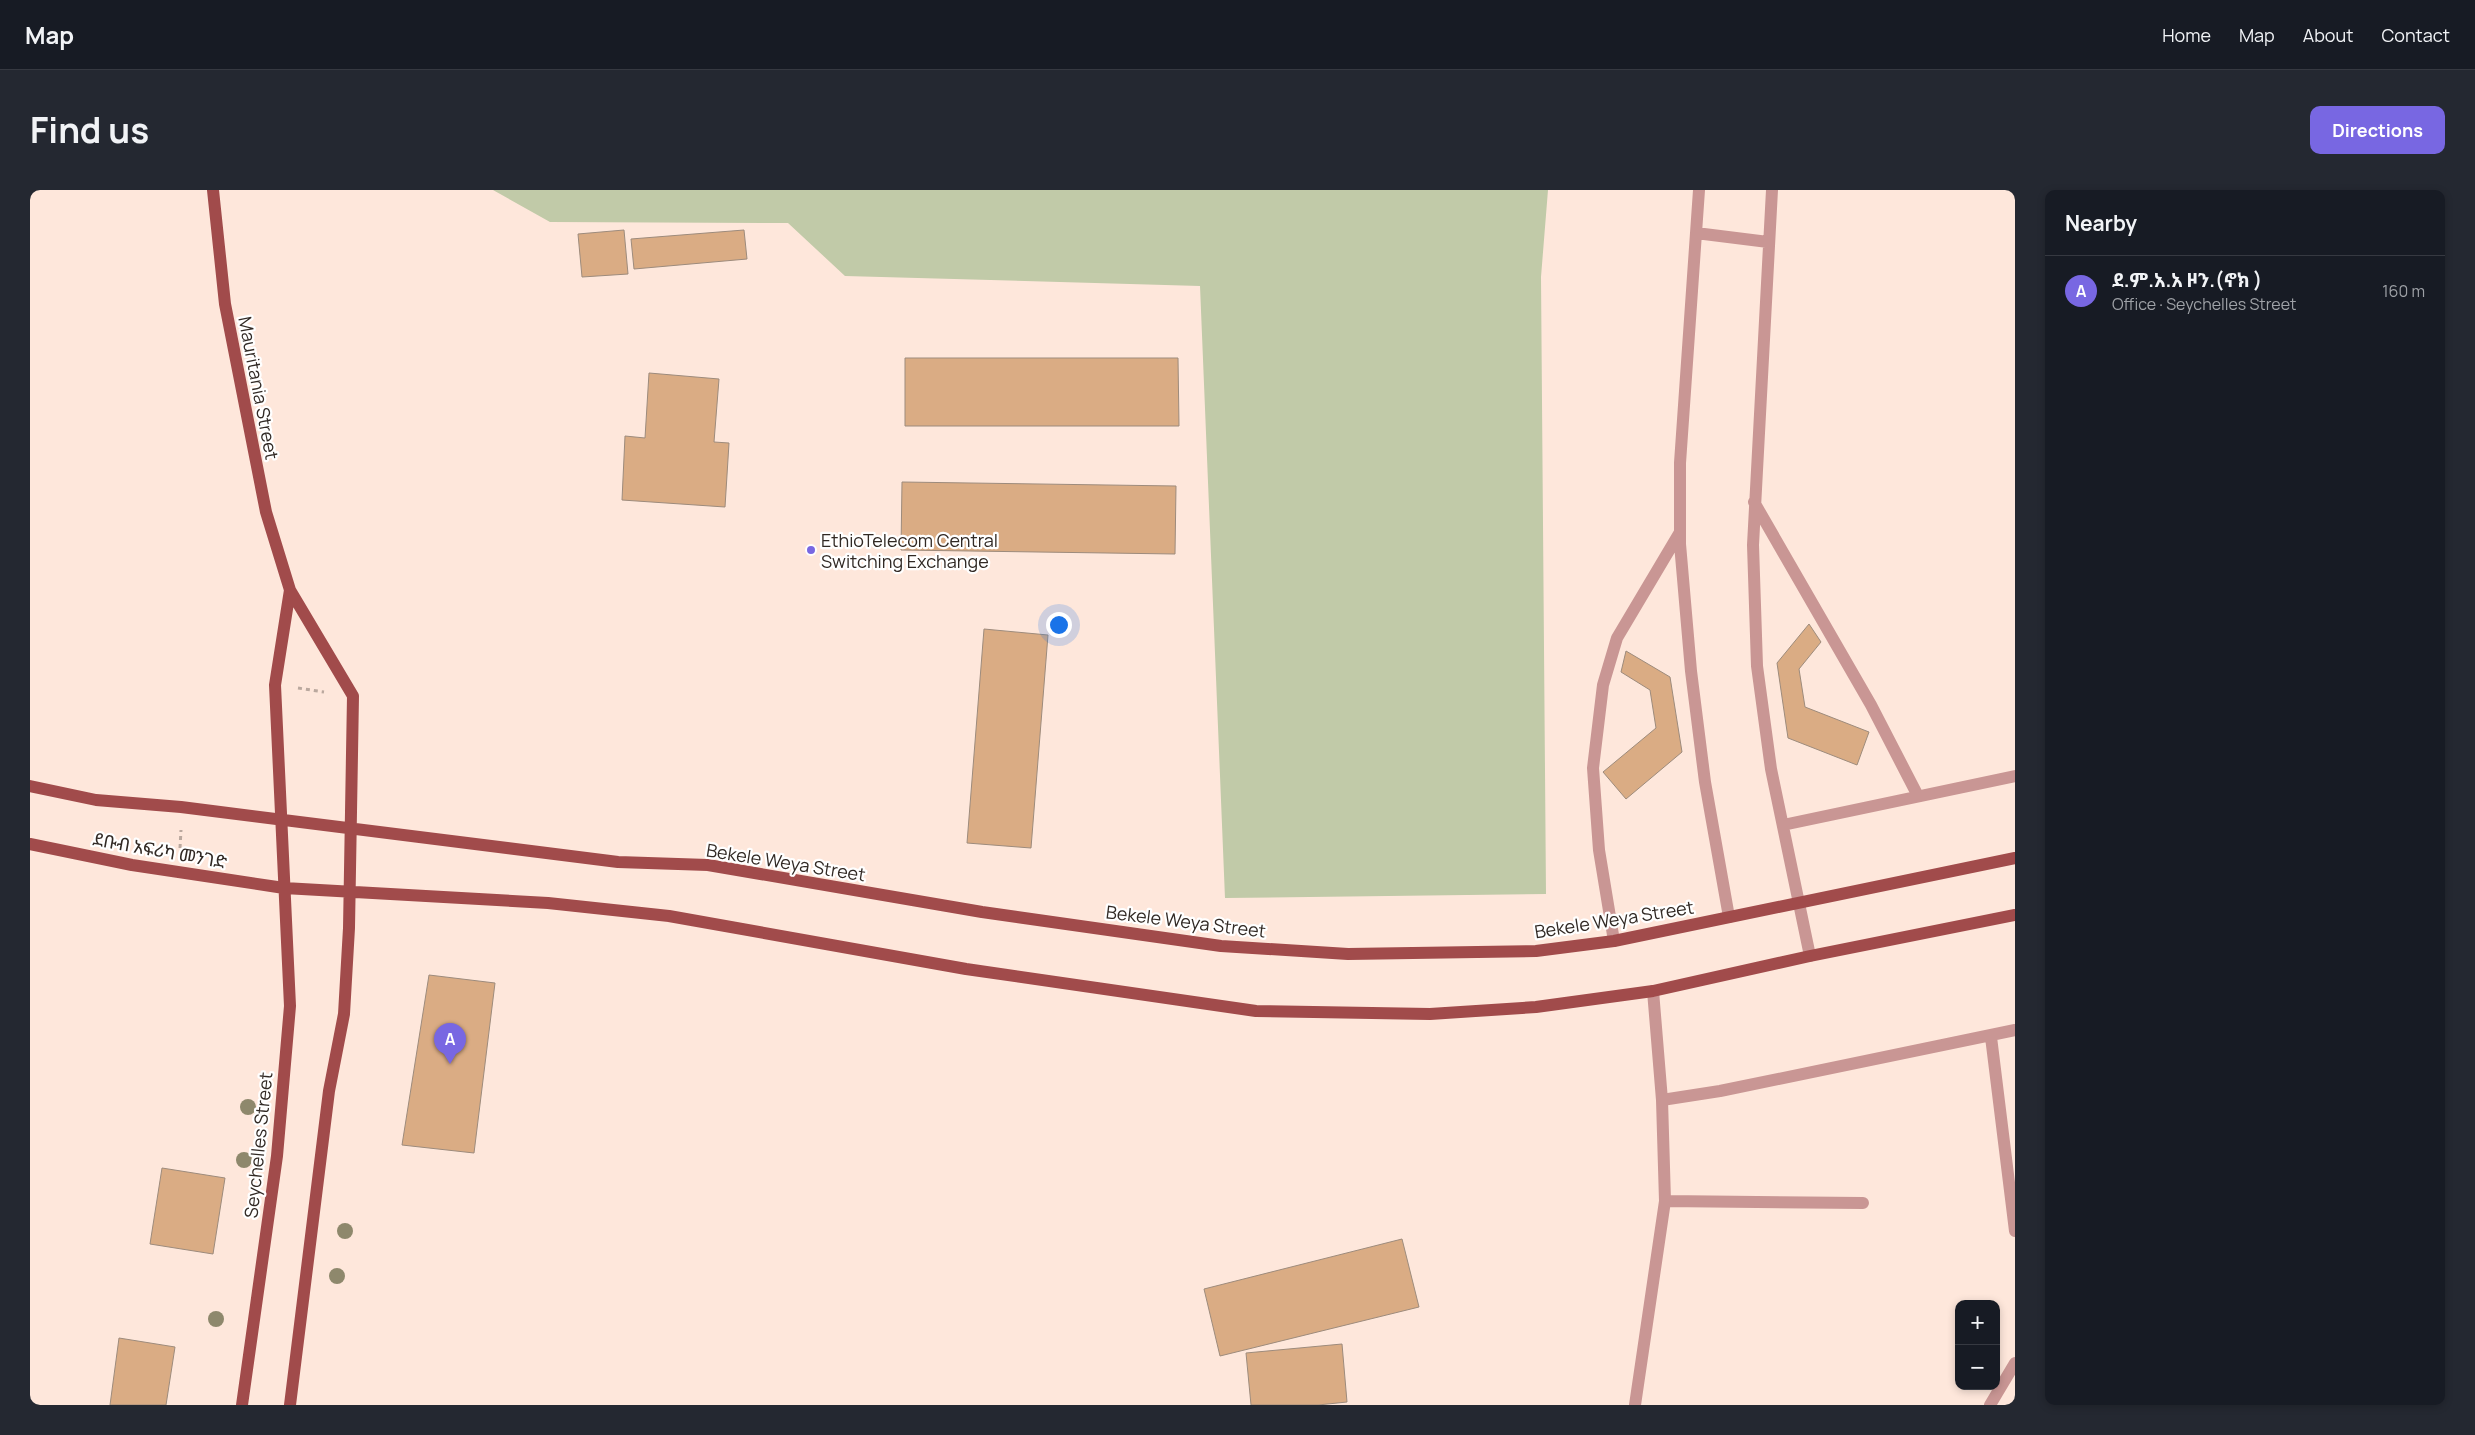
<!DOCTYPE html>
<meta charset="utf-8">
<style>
body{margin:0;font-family:Manrope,"Noto Sans Ethiopic",sans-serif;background:#242831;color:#f1f3f6}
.controls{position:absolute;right:15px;bottom:15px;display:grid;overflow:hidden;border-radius:10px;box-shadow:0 2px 8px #0003}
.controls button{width:45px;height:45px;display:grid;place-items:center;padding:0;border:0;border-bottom:1px solid #363941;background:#171b24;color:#f1f3f6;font:25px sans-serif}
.you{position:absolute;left:1028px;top:434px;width:18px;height:18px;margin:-12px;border:4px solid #fff;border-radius:50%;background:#1a73e8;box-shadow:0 0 0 8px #1a73e833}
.badge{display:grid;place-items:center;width:32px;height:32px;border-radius:50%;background:#7867e2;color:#fff;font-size:16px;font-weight:700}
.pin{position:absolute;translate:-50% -41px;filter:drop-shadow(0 1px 2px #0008)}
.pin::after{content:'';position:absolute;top:26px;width:18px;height:15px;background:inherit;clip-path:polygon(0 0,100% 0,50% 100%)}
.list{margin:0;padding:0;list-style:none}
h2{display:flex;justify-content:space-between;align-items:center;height:65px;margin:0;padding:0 20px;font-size:21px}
h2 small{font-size:16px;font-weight:400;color:#9ea1a6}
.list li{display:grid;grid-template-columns:32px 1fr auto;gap:15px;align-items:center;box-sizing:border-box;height:70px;padding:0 20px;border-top:1px solid #363941}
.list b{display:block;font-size:19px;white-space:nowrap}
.list p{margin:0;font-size:16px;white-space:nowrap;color:#9ea1a6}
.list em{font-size:16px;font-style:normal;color:#9ea1a6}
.map{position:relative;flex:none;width:1985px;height:1215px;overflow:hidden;border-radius:10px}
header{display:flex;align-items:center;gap:30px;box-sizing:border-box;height:70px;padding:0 25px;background:#171b24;border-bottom:1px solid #363941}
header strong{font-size:24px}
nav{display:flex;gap:28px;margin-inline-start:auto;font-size:18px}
.intro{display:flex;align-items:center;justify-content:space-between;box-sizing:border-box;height:120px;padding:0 30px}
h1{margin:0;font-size:35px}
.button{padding:12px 22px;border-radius:10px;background:#7867e2;color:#fff;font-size:18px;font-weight:700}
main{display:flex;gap:30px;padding:0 30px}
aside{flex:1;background:#171b24;border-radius:10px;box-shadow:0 2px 8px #0003}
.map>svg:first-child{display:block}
.green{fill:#c1caa8}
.building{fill:#daac84;stroke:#9d8b7c}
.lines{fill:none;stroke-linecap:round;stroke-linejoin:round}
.path{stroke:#baa89e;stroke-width:3;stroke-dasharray:4 4;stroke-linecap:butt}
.minor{stroke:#c99694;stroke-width:12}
.major{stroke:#a14b4b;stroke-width:12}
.tree{fill:#8e886c}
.poi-dot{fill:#7867e2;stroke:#fff;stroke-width:2}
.labels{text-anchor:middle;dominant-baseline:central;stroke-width:4.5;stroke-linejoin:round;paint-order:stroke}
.street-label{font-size:18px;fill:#312924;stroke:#fff}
.poi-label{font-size:18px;fill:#312924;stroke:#fff;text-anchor:start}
</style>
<header>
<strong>Map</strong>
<nav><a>Home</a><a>Map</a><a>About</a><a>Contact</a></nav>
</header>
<div class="intro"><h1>Find us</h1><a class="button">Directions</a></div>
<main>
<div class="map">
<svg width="1985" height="1215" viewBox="0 0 1985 1215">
<rect width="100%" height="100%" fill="#fee7db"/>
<!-- green -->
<path class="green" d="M463 0H1518L1511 87 1516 704 1195 708 1170 96 815 86 758 33 520 32Z"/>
<!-- building -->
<path class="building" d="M594 40 598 84 552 87 548 44Z
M714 40 717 69 604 79 601 49Z
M875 168H1148L1149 236H875Z
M619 183 689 189 684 252 699 253 695 317 592 310 595 246 615 248Z
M872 292 1146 296 1145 364 871 360Z
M1779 434 1791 452 1769 479 1775 517 1839 542 1827 575 1758 548 1747 473Z
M954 439 1018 445 1001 658 937 653Z
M1596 461 1640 487 1652 562 1596 609 1573 582 1626 538 1620 500 1591 482Z
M399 785 465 793 444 963 372 955Z
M132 978 195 988 183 1064 120 1054Z
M1372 1049 1389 1117 1190 1166 1174 1099Z
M89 1148 145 1157 136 1215H80Z
M1312 1154 1317 1212 1288 1215H1221L1216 1163Z"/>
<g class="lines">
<!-- path -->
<path class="path" d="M268 498 294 502
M150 658 151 640"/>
<!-- minor -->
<path class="minor" d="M1669 0 1650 273V354L1661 481 1675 592 1699 727
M1742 0 1723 355 1727 476 1741 579 1780 766
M1666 43 1738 52
M1724 312 1841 515 1888 606
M1753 635 1985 586
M1584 751 1569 660 1563 578 1573 495 1587 448 1650 342
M1623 801 1632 910 1690 901 1985 840
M1961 847 1985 1041
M1635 1011 1833 1013
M1605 1215 1635 1011 1632 910
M1960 1215 1985 1173"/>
<!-- major -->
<path class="major" d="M183 0 195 114 236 322 260 400 323 506 319 738 314 824 299 901 260 1215
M0 596 66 610 151 617 588 672 678 675 952 722 1191 756 1318 764 1506 761 1584 751 1985 668
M0 654 102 675 254 698 518 713 639 726 936 779 1226 821 1400 824 1506 817 1623 801 1780 766 1985 725
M212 1215 247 966 260 816 245 495 260 400"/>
</g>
<!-- trees -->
<g class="tree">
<circle cx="218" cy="917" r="8"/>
<circle cx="214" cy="970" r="8"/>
<circle cx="315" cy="1041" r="8"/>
<circle cx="307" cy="1086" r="8"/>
<circle cx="186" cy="1129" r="8"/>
</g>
<!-- markers -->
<circle class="poi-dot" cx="781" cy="360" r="5"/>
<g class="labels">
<!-- street labels -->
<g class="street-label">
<text transform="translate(229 198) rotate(79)">Mauritania Street</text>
<text transform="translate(130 660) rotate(10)">ደቡብ አፍሪካ መንገድ</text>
<text transform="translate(756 672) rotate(9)">Bekele Weya Street</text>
<text transform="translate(1584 729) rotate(-9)">Bekele Weya Street</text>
<text transform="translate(1156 731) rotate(7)">Bekele Weya Street</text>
<text transform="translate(228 955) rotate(-84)">Seychelles Street</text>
</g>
<!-- poi labels -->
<g class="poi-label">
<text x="791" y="350">EthioTelecom Central<tspan x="791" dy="21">Switching Exchange</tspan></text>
</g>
</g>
</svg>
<div class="controls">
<button>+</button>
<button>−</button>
</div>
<div class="you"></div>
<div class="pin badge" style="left:420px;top:874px">A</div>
</div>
<aside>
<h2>Nearby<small></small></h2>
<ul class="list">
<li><span class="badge">A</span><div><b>ደ.ም.አ.አ ዞን.(ኖክ )</b><p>Office · Seychelles Street</p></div><em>160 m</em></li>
</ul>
</aside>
</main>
